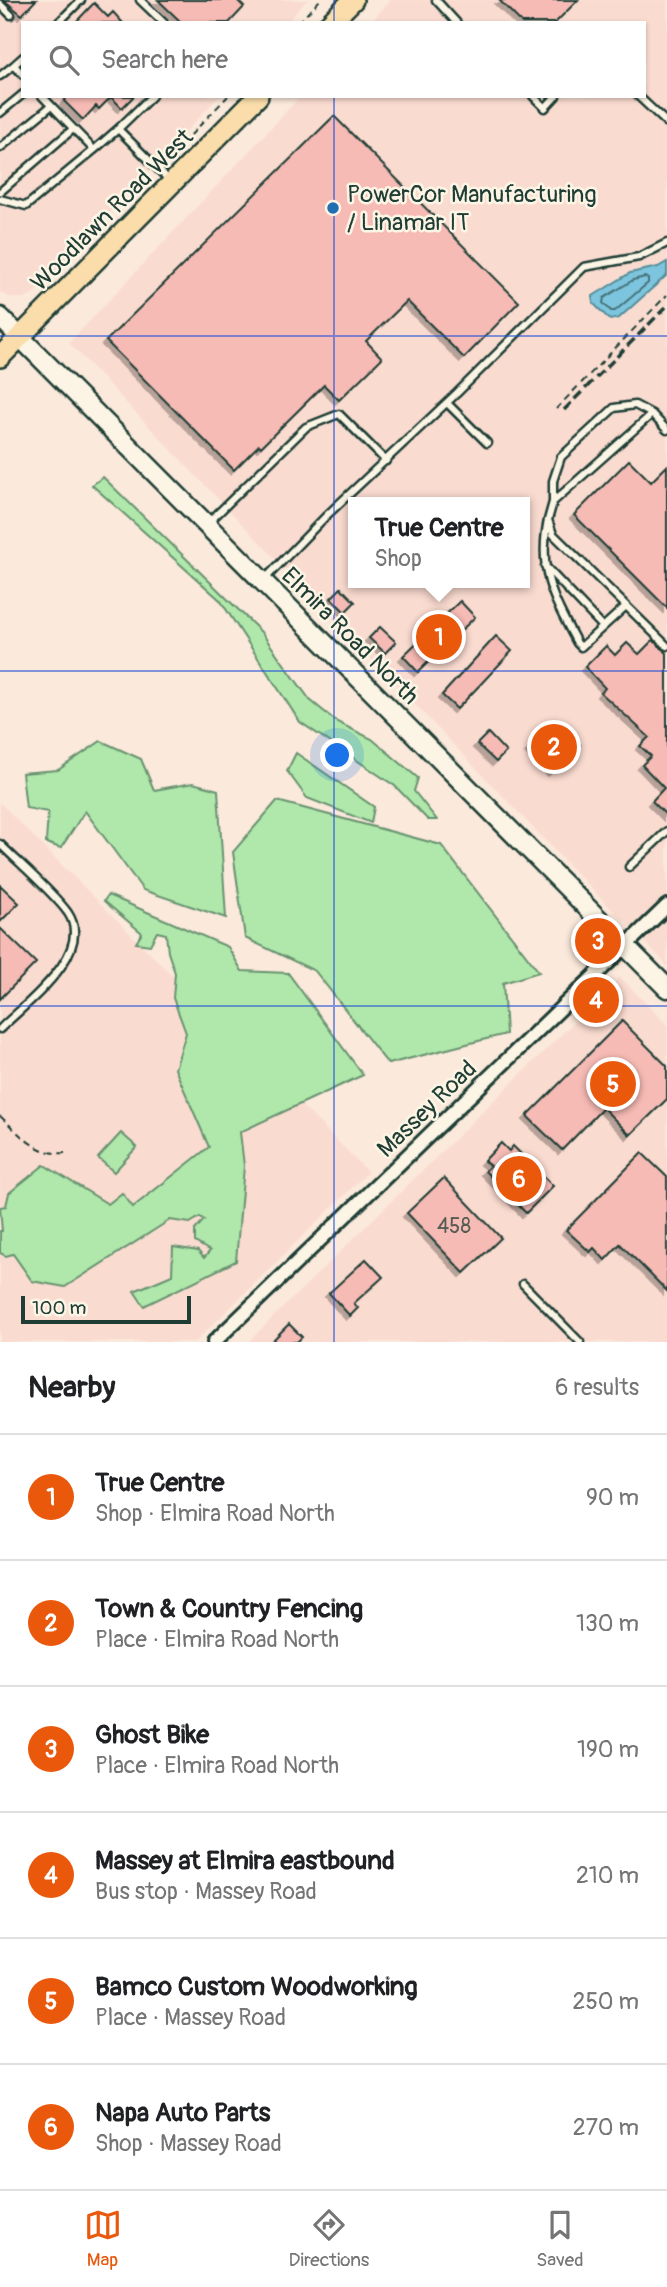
<!DOCTYPE html>
<meta charset="utf-8">
<style>
body{margin:0;font-family:Pangolin,sans-serif;background:#f2f2f2;color:#202124}
.scale{position:absolute;left:21px;bottom:18px;width:170px;box-sizing:border-box;padding-left:7px;border:4px solid #1f3d34;border-top:0;font-size:19px;line-height:24px;white-space:nowrap;color:#1f3d34;-webkit-text-stroke:5px #fcf5e5;paint-order:stroke}
.you{position:absolute;left:338px;top:756px;width:24px;height:24px;margin:-18px;border:5px solid #fff;border-radius:50%;background:#1a73e8;box-shadow:0 0 0 10px #1a73e833}
.badge{display:grid;place-items:center;width:46px;height:46px;border-radius:50%;background:#ea580c;color:#fff;font-size:23px;font-weight:700}
.pin{position:absolute;translate:-50% -50%;border:4px solid #fff;box-shadow:0 2px 7px #0006}
.popup{position:absolute;left:348px;top:497px;width:182px;height:91px;box-sizing:border-box;display:grid;place-content:center;border-radius:0px;background:#fff;filter:drop-shadow(0 2px 5px #0005);font-size:23px;white-space:nowrap;color:#757577}
.popup b{font-size:26px;color:#202124}
.popup::after{content:'';position:absolute;left:50%;top:100%;margin-left:-14px;border:14px solid transparent;border-top-color:#fff}
.list{margin:0;padding:0;list-style:none}
h2{display:flex;justify-content:space-between;align-items:center;height:91px;margin:0;padding:0 28px;font-size:30px}
h2 small{font-size:23px;font-weight:400;color:#757577}
.list li{display:grid;grid-template-columns:46px 1fr auto;gap:21px;align-items:center;box-sizing:border-box;height:126px;padding:0 28px;border-top:2px solid #e0e0e0}
.list b{display:block;font-size:26px;white-space:nowrap}
.list p{margin:0;font-size:23px;white-space:nowrap;color:#757577}
.list em{font-size:23px;font-style:normal;color:#757577}
.icon{flex:none;width:38px;height:38px;fill:none;stroke:currentColor;stroke-width:2;stroke-linecap:round;stroke-linejoin:round}
.map{position:relative;flex:none;width:667px;height:1342px;overflow:hidden}
.search{position:absolute;background:#fff;box-shadow:0 2px 5px #0004;left:21px;right:21px;top:21px;height:77px;display:flex;align-items:center;gap:18px;box-sizing:border-box;padding:0 24px;border-radius:0px;color:#757577;font-size:26px}
.sheet{height:847px;background:#fff}
nav{display:flex;justify-content:space-around;align-items:center;box-sizing:border-box;height:98px;border-top:2px solid #e0e0e0;background:#fff;font-size:19px;color:#757577}
nav a{display:grid;justify-items:center;gap:4px}
nav .on{color:#ea580c}
.map>svg:first-child{display:block}
.built{fill:#fadbd0;fill-rule:evenodd}
.green{fill:#b0e8ab;stroke:#689270;stroke-width:2}
.water{fill:#7dc5de;stroke:#578f9a;stroke-width:2}
.lines{fill:none;stroke-linecap:round;stroke-linejoin:round}
.shore{stroke:#457378;stroke-width:2}
.building{fill:#f7bbb5;stroke:#1f3d34;stroke-width:2;filter:url(#shadow)}
.lane-casing{stroke:#1f3d34;stroke-width:11}
.street-casing{stroke:#1f3d34;stroke-width:18}
.secondary-casing{stroke:#1f3d34;stroke-width:23}
.primary-casing{stroke:#1f3d34;stroke-width:24}
.path{stroke:#1f3d34;stroke-width:2;stroke-dasharray:7 5;stroke-linecap:butt}
.lane{stroke:#fcf5e5;stroke-width:6}
.street{stroke:#fcf5e5;stroke-width:12}
.secondary{stroke:#fcf5e5;stroke-width:18}
.primary{stroke:#faddab;stroke-width:19}
.rail{stroke:#1f3d34;stroke-width:3.5;stroke-dasharray:10 5;stroke-linecap:butt}
.grid{fill:none;stroke:#1d4ed8;stroke-width:2;stroke-opacity:0.55}
.poi-dot{fill:#1f6fb2;stroke:#fcf5e5;stroke-width:2.5}
.labels{text-anchor:middle;dominant-baseline:central;stroke-width:5;stroke-linejoin:round;paint-order:stroke}
.number-label{font-size:21px;fill:#555c54}
.poi-label{font-size:24px;fill:#1f3d34;stroke:#fcf5e5;text-anchor:start}
.street-label{font-size:24px;fill:#1f3d34;stroke:#fcf5e5}
</style>
<div class="map">
<svg width="667" height="1342" viewBox="0 0 667 1342">
<defs>
<filter id="shadow"><feDropShadow dx="-4" dy="4" stdDeviation="0" flood-color="#0004"/></filter>
</defs>
<rect width="100%" height="100%" fill="#fbe9db"/>
<filter id="ink" filterUnits="userSpaceOnUse"><feTurbulence type="fractalNoise" baseFrequency=".0143" numOctaves="2"/><feDisplacementMap in="SourceGraphic" scale="14" xChannelSelector="R" yChannelSelector="G"/><feConvolveMatrix kernelMatrix="1 2 1 2 8 2 1 2 1" color-interpolation-filters="sRGB"/></filter>
<g filter="url(#ink)">
<!-- built -->
<path class="built" d="M0 0H307L286 23H23V96H219L34 293 25 298H12L0 292Z
M391 0H667V965L587 884 69 343 301 96H644V23H370ZM353 502H525V583H353Z
M0 803 368 1172 195 1342H0Z
M620 977 667 1025V1342H248Z"/>
<!-- green -->
<path class="green" d="M103 477 261 632 310 700 337 722 372 739 418 778 414 791 437 820H428L395 786 300 722 220 600 92 485Z
M101 741 141 759 154 790 193 783 218 790 226 918 143 890 85 811 61 848 46 843 48 812 26 808 22 773 58 770Z
M296 753 374 807 371 823 307 798 287 771Z
M277 801 441 845 539 972 503 983 506 1034 388 1064 315 971 245 938 233 852Z
M108 895 228 947 242 971 288 973 363 1075 240 1132 244 1166 236 1261 144 1306 134 1291 172 1275 173 1247 198 1251 204 1258 210 1251 195 1242V1230L204 1220 200 1217 190 1223 170 1220 65 1287 32 1281 13 1254 6 1256 0 1253V1231H2L0 1207 6 1206 9 1193 44 1165 108 1204 122 1193 133 1207 209 1147 175 1069 186 1033 173 998 175 973 168 952 166 934 157 932 150 945 136 943 142 933 104 901Z
M121 1133 137 1147 114 1172 98 1158Z"/>
<!-- water -->
<path class="water" d="M667 262V275L619 318 610 320 593 303V296L630 273 658 267Z"/>
<g class="lines">
<!-- shore -->
<path class="shore" d="M645 277 648 279V283L615 311H611L603 303 604 298 633 280Z"/>
</g>
<!-- building -->
<path class="building" d="M4 0H36L22 15Z
M158 0H237L244 7 229 23H182Z
M499 0H578L555 23H522Z
M94 3 108 17 113 12 123 23H75Z
M68 96H134L122 108 111 97 99 109 96 106 83 120 64 101Z
M334 116 519 302 464 358 407 301 366 341 382 358 339 400 324 385 261 447 259 445 234 470 106 341Z
M629 460 651 482 667 466V608L574 515Z
M341 588 355 602 345 612 331 598Z
M460 601 475 617 418 672 403 656Z
M380 627 396 642 385 653 369 638Z
M496 636 512 651 457 709 442 695Z
M653 640 667 653V816L652 801 664 788 642 765 651 756 640 746 649 737 601 693 605 688 585 667 606 646 615 655 627 643 639 654Z
M557 722 580 745 552 772 529 749Z
M488 733 506 752 496 762 477 744Z
M0 885 19 903 0 922Z
M0 928 36 963 0 999Z
M622 1021 667 1066V1099L630 1135 603 1108 562 1150 527 1116Z
M501 1143 509 1151 513 1146 553 1186 526 1213 485 1171 490 1166 484 1161Z
M642 1153 667 1177V1291L620 1244 605 1260 594 1248 590 1252 566 1230Z
M444 1178 501 1238 464 1273 407 1213Z
M366 1259 383 1277 354 1303 358 1308 350 1316 329 1293Z
M289 1324 302 1337 297 1342H271Z"/>
<g class="lines">
<defs>
<path id="lane" d="M140 0 164 23
M436 0 457 23
M0 4 11 15
M58 23 81 0
M14 65 23 57
M0 76 14 65 23 75
M42 96 94 150 118 129 170 181
M533 96 545 108 556 96
M638 96 667 123
M0 113 23 94
M118 129 152 96
M0 148 51 106
M0 192 73 129
M0 199 26 206 94 150
M447 403 487 443
M667 430 652 414 553 502 548 520 553 534 667 646
M553 502V481L561 457 614 408 635 405 652 414
M548 520C537 571 554 600 577 643L581 647 626 606
M207 524 306 427 339 414 386 461
M545 566 603 627
M265 579 326 516 457 393 584 267 639 257 667 243
M0 844C19 863 53 892 68 913 95 953 25 1004 0 1029
M629 867 667 831
M523 1284 580 1342"/>
<path id="street" d="M214 1342 667 906"/>
<path id="secondary" d="M0 317 667 988"/>
<path id="primary" d="M330 23 353 0
M0 357 258 96"/>
</defs>
<!-- lane casing -->
<use href="#lane" class="lane-casing"/>
<!-- street casing -->
<use href="#street" class="street-casing"/>
<!-- secondary casing -->
<use href="#secondary" class="secondary-casing"/>
<!-- primary casing -->
<use href="#primary" class="primary-casing"/>
<!-- path -->
<path class="path" d="M298 23 320 0
M166 161 228 96
M556 409 667 295
M0 1116C19 1133 36 1156 65 1153"/>
<!-- lane -->
<use href="#lane" class="lane"/>
<!-- street -->
<use href="#street" class="street"/>
<!-- secondary -->
<use href="#secondary" class="secondary"/>
<!-- primary -->
<use href="#primary" class="primary"/>
<!-- rail -->
<path class="rail" d="M564 410 667 306"/>
</g>
</g>
<!-- grid -->
<path class="grid" d="M334 0V23M334 96V1342M0 336H667M0 671H667M0 1006H667"/>
<!-- markers -->
<circle class="poi-dot" cx="333" cy="208" r="7"/>
<g class="labels">
<!-- number labels -->
<g class="number-label">
<text x="454" y="1226">458</text>
</g>
<!-- poi labels -->
<g class="poi-label">
<text x="347" y="194">PowerCor Manufacturing<tspan x="347" dy="28">/ Linamar IT</tspan></text>
</g>
<!-- street labels -->
<g class="street-label">
<text transform="translate(112 210) rotate(-45)">Woodlawn Road West</text>
<text transform="translate(350 636) rotate(45)">Elmira Road North</text>
<text transform="translate(427 1109) rotate(-44)">Massey Road</text>
</g>
</g>
</svg>
<div class="scale">100 m</div>
<div class="you"></div>
<div class="pin badge" style="left:439px;top:637px">1</div>
<div class="popup"><b>True Centre</b>Shop</div>
<div class="pin badge" style="left:554px;top:747px">2</div>
<div class="pin badge" style="left:598px;top:941px">3</div>
<div class="pin badge" style="left:596px;top:1000px">4</div>
<div class="pin badge" style="left:613px;top:1084px">5</div>
<div class="pin badge" style="left:519px;top:1179px">6</div>
<div class="search"><svg class="icon" aria-label="search" viewBox="0 0 24 24"><circle cx="10" cy="10" r="6"/><path d="M15 15l6 6"/></svg>Search here</div>
</div>
<section class="sheet">
<h2>Nearby<small>6 results</small></h2>
<ul class="list">
<li><span class="badge">1</span><div><b>True Centre</b><p>Shop · Elmira Road North</p></div><em>90 m</em></li>
<li><span class="badge">2</span><div><b>Town &amp; Country Fencing</b><p>Place · Elmira Road North</p></div><em>130 m</em></li>
<li><span class="badge">3</span><div><b>Ghost Bike</b><p>Place · Elmira Road North</p></div><em>190 m</em></li>
<li><span class="badge">4</span><div><b>Massey at Elmira eastbound</b><p>Bus stop · Massey Road</p></div><em>210 m</em></li>
<li><span class="badge">5</span><div><b>Bamco Custom Woodworking</b><p>Place · Massey Road</p></div><em>250 m</em></li>
<li><span class="badge">6</span><div><b>Napa Auto Parts</b><p>Shop · Massey Road</p></div><em>270 m</em></li>
</ul>
</section>
<nav>
<a class="on"><svg class="icon" aria-label="map" viewBox="0 0 24 24"><path d="M3 6l6-2 6 2 6-2v14l-6 2-6-2-6 2zM9 4v14M15 6v14"/></svg>Map</a>
<a><svg class="icon" aria-label="directions" viewBox="0 0 24 24"><path d="M12 3l9 9-9 9-9-9zM9 14v-3h6M13 9l2 2-2 2"/></svg>Directions</a>
<a><svg class="icon" aria-label="saved" viewBox="0 0 24 24"><path d="M7 4h10v16l-5-4-5 4z"/></svg>Saved</a>
</nav>
